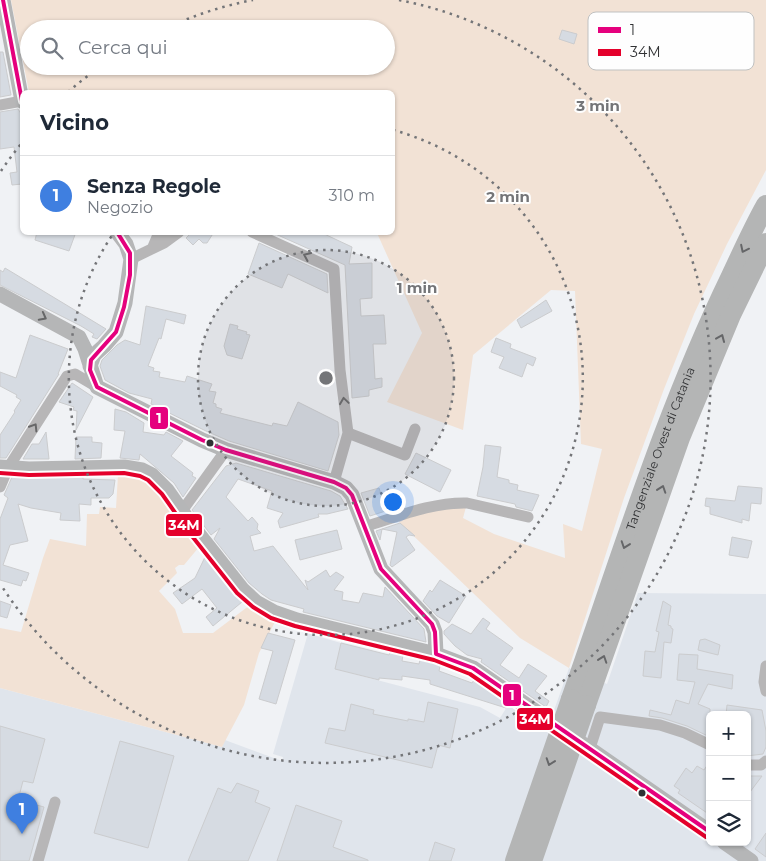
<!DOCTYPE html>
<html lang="it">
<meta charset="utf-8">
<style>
body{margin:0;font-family:Montserrat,sans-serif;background:#f2f2f3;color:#1f2937}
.controls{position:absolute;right:15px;bottom:15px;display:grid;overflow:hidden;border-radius:8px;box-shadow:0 1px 4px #0004}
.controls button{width:45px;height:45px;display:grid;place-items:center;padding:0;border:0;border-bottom:1px solid #e0e1e3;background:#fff;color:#1f2937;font:25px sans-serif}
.you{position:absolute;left:392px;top:501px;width:18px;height:18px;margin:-12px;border:4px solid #fff;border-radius:50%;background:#1a73e8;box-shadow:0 0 0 8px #1a73e833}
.badge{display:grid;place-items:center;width:32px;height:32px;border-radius:50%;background:#db2777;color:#fff;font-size:16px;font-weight:700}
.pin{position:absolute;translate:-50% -41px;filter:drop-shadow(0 1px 2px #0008)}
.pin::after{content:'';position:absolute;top:26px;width:18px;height:15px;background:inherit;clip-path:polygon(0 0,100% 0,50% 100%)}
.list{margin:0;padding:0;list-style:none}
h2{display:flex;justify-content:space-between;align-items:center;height:65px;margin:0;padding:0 20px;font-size:21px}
h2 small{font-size:16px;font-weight:400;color:#747a83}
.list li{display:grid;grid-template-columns:32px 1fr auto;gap:15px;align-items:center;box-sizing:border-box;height:80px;padding:0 20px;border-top:1px solid #e0e1e3}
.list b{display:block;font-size:19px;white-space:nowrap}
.list p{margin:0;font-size:16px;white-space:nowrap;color:#747a83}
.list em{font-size:16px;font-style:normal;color:#747a83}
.icon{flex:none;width:28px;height:28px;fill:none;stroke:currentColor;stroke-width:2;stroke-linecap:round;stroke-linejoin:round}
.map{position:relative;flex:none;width:766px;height:861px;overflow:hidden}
.search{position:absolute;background:#fff;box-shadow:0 1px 4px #0004;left:20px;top:20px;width:375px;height:55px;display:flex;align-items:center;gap:12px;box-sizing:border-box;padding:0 18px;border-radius:28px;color:#747a83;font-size:19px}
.panel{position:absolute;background:#fff;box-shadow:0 1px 4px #0004;left:20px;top:90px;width:375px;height:145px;border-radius:8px}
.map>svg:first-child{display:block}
.built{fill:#e0e5ec;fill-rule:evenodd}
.green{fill:#f2e2d5;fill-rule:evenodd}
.building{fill:#d6dbe2;stroke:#cbccce}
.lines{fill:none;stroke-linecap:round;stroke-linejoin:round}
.minor{stroke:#b7b6b7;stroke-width:11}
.secondary{stroke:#b5b6b7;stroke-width:15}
.motorway{stroke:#b4b5b5;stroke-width:20}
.motorway-bridge{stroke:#b4b5b5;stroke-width:20}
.bus-1-casing{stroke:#fefefe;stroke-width:8}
.bus-2-casing{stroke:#fefefe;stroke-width:8}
.bus-1{stroke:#e5007d;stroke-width:4}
.bus-2{stroke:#e4002b;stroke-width:4}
.oneway{stroke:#656668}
.oneway2{stroke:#676768}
.oneway3{stroke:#666768}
.ring{fill:none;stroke:#747578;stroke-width:2.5;stroke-dasharray:2.5 5}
.bus-dot{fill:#313234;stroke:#fefefe;stroke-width:2}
.labels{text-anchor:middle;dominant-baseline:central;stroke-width:4;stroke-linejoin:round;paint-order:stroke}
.street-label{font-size:12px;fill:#313234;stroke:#fefefe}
.key{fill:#fefefe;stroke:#c0c1c1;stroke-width:1}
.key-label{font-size:14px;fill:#313234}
.centre{fill:#747578;stroke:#fefefe;stroke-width:2.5}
.ring-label{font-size:15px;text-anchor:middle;font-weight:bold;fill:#747578;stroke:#fefefe;stroke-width:4;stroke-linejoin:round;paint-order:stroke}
.line-badge{stroke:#fefefe;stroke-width:2}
.badge-label{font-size:14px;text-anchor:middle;font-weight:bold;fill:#fff}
</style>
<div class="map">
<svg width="766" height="861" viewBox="0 0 766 861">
<rect width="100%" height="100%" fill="#f0f2f5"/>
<!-- built -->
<path class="built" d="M638 593 766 594V861H0V688L222 747 225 740 282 761 283 757 273 754 309 630H314L313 635 341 643 335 669 480 707 500 718 510 702 513 686 552 716 569 668 607 684ZM710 715H747V842H710Z"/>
<!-- green -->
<path class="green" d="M11 0H766V170L727 244 694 314 664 389 624 498 569 668 520 638 398 521 434 510 466 507 463 518 494 534 565 558 563 524 582 531 602 449 581 444 575 291 551 290 473 355 463 430 387 402 422 333 377 233 392 232V92H29ZM29 29H386V66H29Z
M118 475C127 476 136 476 145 480 164 488 187 530 199 547L184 565H179L175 568 177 573 159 591 175 609 183 633H213L250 605 276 620 259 653 244 705 222 747 0 688V628L21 632 43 558 50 539 86 546 87 514H99L100 507 116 508Z"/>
<!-- building -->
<path class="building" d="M562 30 577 34 574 44 559 39Z
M0 52H3L11 95 0 97Z
M18 109 22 115V184L12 185 10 173 17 172 14 147 0 149V112Z
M37 232H76L69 251 35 240Z
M192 232H214L207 243H203L199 239 193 245 186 238Z
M271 232H320L352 247 349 264 372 263V298L360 299 361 316 384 315 386 344H373L375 379 382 378V387L369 390V396L352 398 345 265Z
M259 243 327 274 328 293 288 274 282 288 248 274Z
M5 268 78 312 106 329 97 339 92 337 94 334 81 326 0 285V270L3 272Z
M546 300 552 311 521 328 517 320Z
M146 306 186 315 184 324 166 319 161 339 159 338 148 366 154 368 153 371 160 372 159 377 185 382 187 376 212 384 209 391 216 392 213 403 216 404V407L222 409 220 413 272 426 273 423 287 426 298 402 338 422 339 435 328 471 229 441 206 431 151 404 152 399 129 393 105 380 100 366 102 360 117 345 125 340 140 345Z
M230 324 238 326 237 329 247 332 246 334 250 335 242 359 227 355 224 346Z
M30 335 68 349 58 374H59L6 458H0V435L15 412 14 411 21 400 16 397 17 395 0 386V372L16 378Z
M496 338 511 344 510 348 536 358 533 366 527 363 522 377 499 368 504 357 491 352Z
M72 383 93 397 76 430 77 411 73 410 74 407 59 402Z
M115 409 126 412 144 423 143 432 164 435 166 432 183 441 171 456 193 473 192 476 196 478 183 497 174 483 140 454 139 460 120 458 125 431 114 430Z
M46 432 49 459H23L32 444H39Z
M76 437H92V442L102 443 101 458 75 459Z
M485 445 501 447 497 477 509 480V483L518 485 517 490 539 495 532 511 516 507 515 504 477 496 483 467Z
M416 453 451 470 440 492 405 474Z
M236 463 331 491 340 496 348 509 327 514H318L319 517 280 528 278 521 283 513 267 508 272 491 238 479 226 497 248 521 252 517 258 524 257 529 261 533 250 536 254 551 273 546 308 590 305 580 308 582 326 570 330 577 336 572 344 577 334 590 343 592 342 600 359 603 363 593 383 597 385 587 424 629 426 642 303 612 304 609 271 600 262 594 249 583 214 539 220 528 211 535 192 510 226 466Z
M12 477H83V479L115 480 113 494 109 498H91V505L79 504 80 521 60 520 61 513 31 508 18 504 28 541 10 545 3 565 29 573 26 581 23 580 21 586 0 580V519L8 498 4 495Z
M738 486 762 488 761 504 751 503 749 521 742 519V523L710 514V507L705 506 706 498 735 501Z
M379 488 385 506 390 496 395 508 370 516 361 493Z
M400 523 415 536 409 535 406 537 415 550 392 567 390 565 397 532 382 529 380 540 376 531Z
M337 530 342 549 300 560 295 540Z
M732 537 752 541 748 558 729 555Z
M205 557 242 602 213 626 206 617 217 608 202 589 182 604 173 593 195 578Z
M440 580 466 596 449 623 437 616 423 601 430 590 432 592Z
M0 601 11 605 7 618 0 616Z
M663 601 671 606 668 625 671 626V628L673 629 671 643 664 642 661 678 643 676 645 651 655 652 659 632 656 631Z
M483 618 490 623 486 629 513 648 500 665 519 678 528 664 547 676 535 691 549 701 546 707 481 662 482 659 467 655 455 646 444 634V631L452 624 471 634Z
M268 633 295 640 276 704 259 699 273 651 261 648Z
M705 639 720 645 718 655 698 650 700 640Z
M341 643 389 655 390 652 403 655 402 661 419 664 420 660 433 663 440 666 439 671 472 683 474 680 509 704 506 708 430 684V680L402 676V680L379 678V680L335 669Z
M679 654 698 655 697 669 733 675 732 689 708 684 698 704 710 709V737L687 726 662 718 649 716 650 710 671 715 676 700 689 704 695 682 677 680Z
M428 702 458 709 450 748 438 745 432 768 325 743 329 728 345 731 351 704 374 710 373 714 408 721V719L424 722Z
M727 705 762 710 766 731V747L763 754 747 756V715H726Z
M0 726 45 739 33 783 23 781 18 800 44 807 29 861H0Z
M120 741 174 756 148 848 94 833Z
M710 761V815L678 793 680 790 674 786 686 768 692 773 697 766 704 770Z
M747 776H762L747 796Z
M237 783 259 791 255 802 270 808 248 861H188L218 788 231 793Z
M296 805 342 821 333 847 368 860V861H277Z
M766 833V857L755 849Z
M435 842 455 849 451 861H429Z"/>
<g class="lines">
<!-- minor -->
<path class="minor" d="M0 105 22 101
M252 232 334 269 340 370 348 433 334 482
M152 249 157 237 163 232
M131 259 164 243 179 232
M348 433 405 455 415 429
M0 487 8 468 67 376 75 374 97 387
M182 511 226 450
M364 527C397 517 432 502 467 503L528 517
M766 666 764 682 766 691
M590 748 600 717 660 725 685 733 710 745
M747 765H761L766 761
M38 861 55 802"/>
<!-- secondary -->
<path class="secondary" d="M3 0 22 101
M0 294 79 337 85 349 97 387 202 440 226 450 334 482 346 488 352 495 381 569 432 624 435 632 436 654
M90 366 94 355 104 346 116 332 125 303 131 259 126 244 117 232
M0 467 29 469 124 467 142 470 152 475 167 490 193 527 242 589 256 602 274 612 297 620 436 654 473 668 710 832
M724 842 751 861"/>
<!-- motorway -->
<g class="motorway">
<path id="s1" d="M571 699C621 557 665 412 731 276 742 253 753 228 766 205"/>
<path d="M586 705 680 438 731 315 766 243"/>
</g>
<!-- motorway-bridge -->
<path class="motorway-bridge" d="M515 861 571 699
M532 861 586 705"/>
<defs>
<path id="bus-1" d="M3 0 22 101
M117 232 130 253V275L124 307 116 332 91 360 90 370 97 387 202 440 226 450 334 482 346 488 352 495 381 569 432 624 435 632 436 654 473 668 710 832"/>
<path id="bus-2" d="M0 473 29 475 124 473 140 476 148 480 162 494 188 531 237 593 253 607 271 618 295 626 434 660 470 674 706 837"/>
</defs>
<!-- bus-1 casing -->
<use href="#bus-1" class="bus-1-casing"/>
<!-- bus-2 casing -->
<use href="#bus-2" class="bus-2-casing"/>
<!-- bus-1 -->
<use href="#bus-1" class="bus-1"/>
<!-- bus-2 -->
<use href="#bus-2" class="bus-2"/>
</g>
<!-- one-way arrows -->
<defs><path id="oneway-chevron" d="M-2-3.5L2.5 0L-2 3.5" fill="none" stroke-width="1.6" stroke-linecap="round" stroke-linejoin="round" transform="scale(1.25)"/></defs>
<g class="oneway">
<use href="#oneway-chevron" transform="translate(744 249) rotate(116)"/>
<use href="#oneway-chevron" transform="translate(721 338) rotate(-67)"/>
<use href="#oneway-chevron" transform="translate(662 489) rotate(-71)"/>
<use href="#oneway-chevron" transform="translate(625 545) rotate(109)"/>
<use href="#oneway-chevron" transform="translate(603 659) rotate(-71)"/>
<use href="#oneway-chevron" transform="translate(550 762) rotate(109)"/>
</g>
<g class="oneway2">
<use href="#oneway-chevron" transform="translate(307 256) rotate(-156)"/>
<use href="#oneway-chevron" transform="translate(344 401) rotate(-98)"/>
<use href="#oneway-chevron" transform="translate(34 427) rotate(-58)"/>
</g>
<use class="oneway3" href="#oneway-chevron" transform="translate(43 317) rotate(28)"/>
<!-- distance rings -->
<circle cx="326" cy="378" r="128" fill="#747578" fill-opacity=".12"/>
<g class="ring">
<circle cx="326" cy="378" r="128"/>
<path d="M393 130A257 257 0 1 1 113 234"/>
<path d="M1 171A385 385 0 0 1 21 144M68 92A385 385 0 0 1 100 67M166 28A385 385 0 0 1 253 0M399 0A385 385 0 1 1 1 585"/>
</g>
<!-- markers -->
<g class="bus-dot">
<circle cx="210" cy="443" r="4.5"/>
<circle cx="642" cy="793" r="4.5"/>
</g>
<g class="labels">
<!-- street labels -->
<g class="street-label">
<text stroke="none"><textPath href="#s1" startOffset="266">Tangenziale Ovest di Catania</textPath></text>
</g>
</g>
<!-- legend -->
<rect x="588" y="12" width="166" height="58" rx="8" class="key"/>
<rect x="598" y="27" width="23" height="6" fill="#e5007d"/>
<rect x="598" y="49" width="23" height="7" fill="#e4002b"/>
<g class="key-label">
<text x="630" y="35">1</text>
<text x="630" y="57">34M</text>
</g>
<circle cx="326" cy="378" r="8" class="centre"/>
<g class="ring-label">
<text x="598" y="111">3 min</text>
<text x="508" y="202">2 min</text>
<text x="417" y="293">1 min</text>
</g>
<g class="line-badge">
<rect x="149" y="406" width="20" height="24" rx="5" fill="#e5007d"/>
<rect x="165" y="513" width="38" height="24" rx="5" fill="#e4002b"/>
<rect x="502" y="683" width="20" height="24" rx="5" fill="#e5007d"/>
<rect x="516" y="707" width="38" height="24" rx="5" fill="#e4002b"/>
</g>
<g class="badge-label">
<text x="159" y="423">1</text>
<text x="184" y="530">34M</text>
<text x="512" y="700">1</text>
<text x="535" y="724">34M</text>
</g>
</svg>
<div class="controls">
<button>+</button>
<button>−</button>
<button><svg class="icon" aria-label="layers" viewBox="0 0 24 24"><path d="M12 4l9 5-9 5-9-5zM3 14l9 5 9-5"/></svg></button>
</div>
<div class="you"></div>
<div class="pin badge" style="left:22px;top:834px;background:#3f7fe0">1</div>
<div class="search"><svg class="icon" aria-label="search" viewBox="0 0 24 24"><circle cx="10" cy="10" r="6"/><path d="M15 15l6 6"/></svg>Cerca qui</div>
<section class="panel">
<h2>Vicino<small></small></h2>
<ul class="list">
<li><span class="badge" style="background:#3f7fe0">1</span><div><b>Senza Regole</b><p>Negozio</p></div><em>310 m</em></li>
</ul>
</section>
</div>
